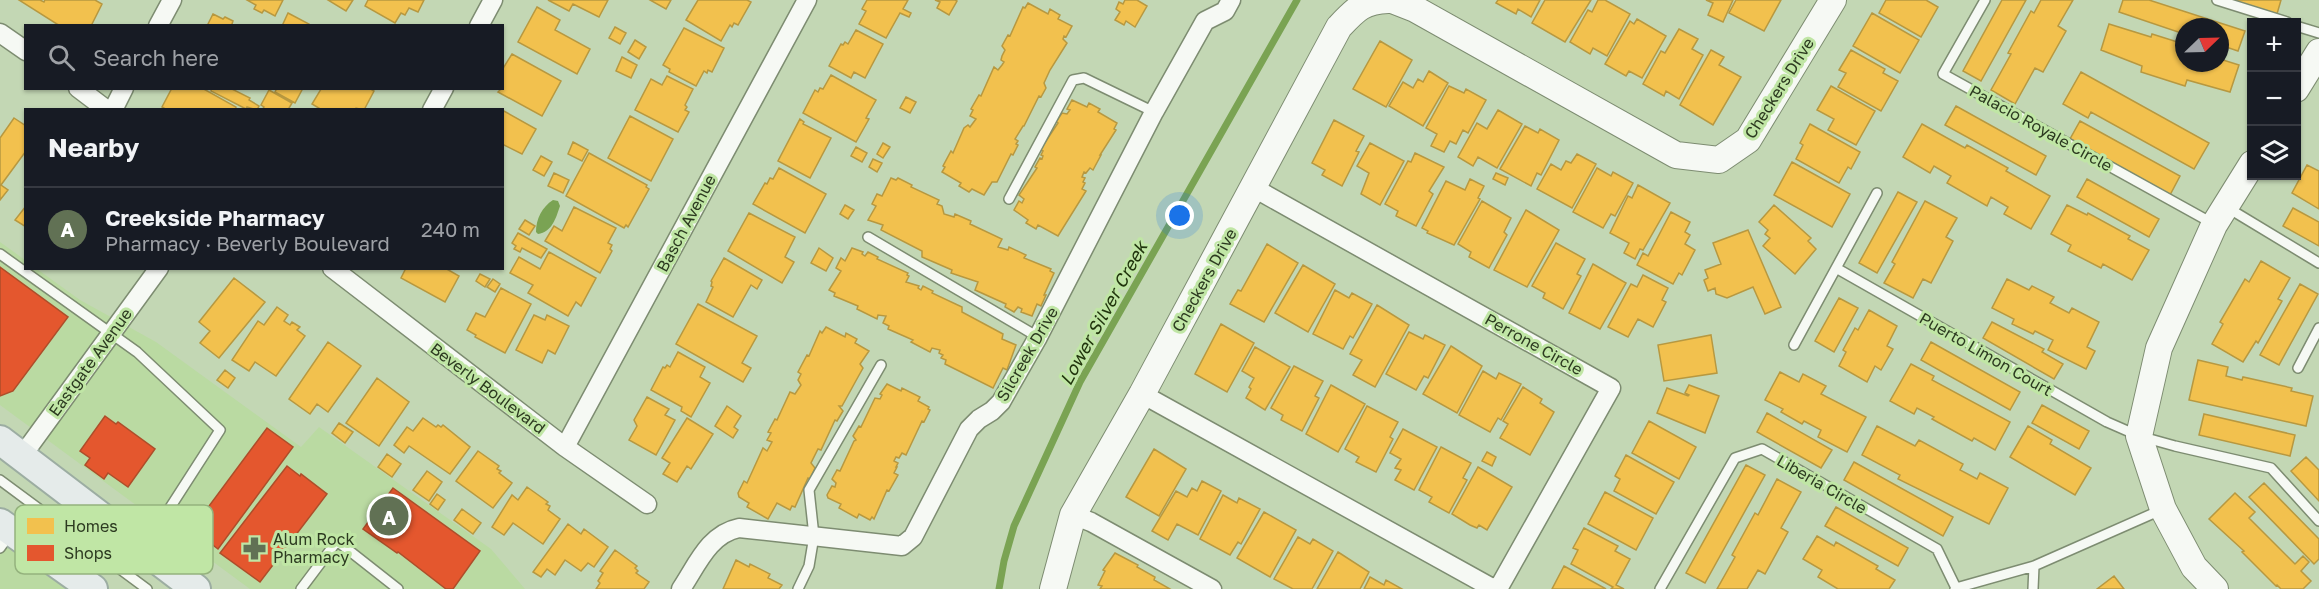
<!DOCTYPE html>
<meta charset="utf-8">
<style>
body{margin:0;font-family:"Golos Text",sans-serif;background:#242831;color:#f1f3f6}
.controls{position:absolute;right:18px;top:18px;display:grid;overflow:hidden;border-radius:0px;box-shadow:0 2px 4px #0004}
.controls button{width:54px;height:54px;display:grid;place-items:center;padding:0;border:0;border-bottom:2px solid #363941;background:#171b24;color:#f1f3f6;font:30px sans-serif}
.compass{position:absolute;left:2175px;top:18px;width:54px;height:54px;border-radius:50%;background:#171b24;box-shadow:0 2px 4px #0004;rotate:67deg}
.you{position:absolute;left:1180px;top:216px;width:21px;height:21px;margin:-15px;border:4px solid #fff;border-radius:50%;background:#1a73e8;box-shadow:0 0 0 9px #1a73e833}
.badge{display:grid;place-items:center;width:39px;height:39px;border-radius:50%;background:#617154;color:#fff;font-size:20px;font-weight:700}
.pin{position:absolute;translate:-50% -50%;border:3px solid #fff;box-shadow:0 2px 6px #0006}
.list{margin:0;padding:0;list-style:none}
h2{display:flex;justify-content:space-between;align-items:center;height:78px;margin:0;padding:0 24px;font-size:26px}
h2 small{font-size:20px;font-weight:400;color:#9ea1a6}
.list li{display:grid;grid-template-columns:39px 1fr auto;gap:18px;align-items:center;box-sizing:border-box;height:84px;padding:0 24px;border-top:2px solid #363941}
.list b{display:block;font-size:22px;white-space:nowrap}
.list p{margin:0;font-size:20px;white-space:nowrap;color:#9ea1a6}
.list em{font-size:20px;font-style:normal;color:#9ea1a6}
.icon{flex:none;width:33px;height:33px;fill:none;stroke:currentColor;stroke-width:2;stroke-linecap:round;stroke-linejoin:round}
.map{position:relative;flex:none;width:2319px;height:589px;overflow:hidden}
.search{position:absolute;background:#171b24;box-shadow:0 2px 4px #0004;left:24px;top:24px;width:480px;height:66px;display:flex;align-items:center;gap:15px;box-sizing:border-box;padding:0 21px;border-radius:0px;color:#9ea1a6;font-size:22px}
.panel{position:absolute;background:#171b24;box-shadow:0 2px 4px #0004;left:24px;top:108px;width:480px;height:162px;border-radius:0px}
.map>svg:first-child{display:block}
.built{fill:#badaa2}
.water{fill:#7aa353}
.homes{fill:#f2c14e;stroke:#b79840;stroke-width:1.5}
.shops{fill:#e4572e;stroke:#ad4e2a;stroke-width:1.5}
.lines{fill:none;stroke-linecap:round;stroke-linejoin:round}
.stream{stroke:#7aa353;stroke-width:7}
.lane-casing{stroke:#7d8c71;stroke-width:12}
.street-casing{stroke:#7d8c71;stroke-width:21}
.secondary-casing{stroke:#7d8c71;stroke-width:28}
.primary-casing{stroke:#9cada2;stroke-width:32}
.lane{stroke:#f6f9f4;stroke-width:9}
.street{stroke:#f6f9f4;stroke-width:18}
.secondary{stroke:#f6f9f4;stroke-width:26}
.primary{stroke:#e5ebea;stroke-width:28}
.labels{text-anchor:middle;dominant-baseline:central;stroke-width:6;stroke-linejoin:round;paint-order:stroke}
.street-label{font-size:16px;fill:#2c3a20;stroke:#c0e6a5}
.poi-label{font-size:16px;fill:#2c3a20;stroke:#c0e6a5;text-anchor:start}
.water-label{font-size:18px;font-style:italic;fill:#21350d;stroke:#c0e6a5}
.key{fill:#c0e6a5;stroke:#94b27d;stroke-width:1.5}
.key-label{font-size:16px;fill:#2c3a20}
</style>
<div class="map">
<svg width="2319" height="589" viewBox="0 0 2319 589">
<rect width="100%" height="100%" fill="#c3d7b4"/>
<!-- built -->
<path class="built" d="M0 242 25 260 26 268 37 269 80 300 156 342 301 447 319 427 491 549 525 589H250L0 405Z
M0 518 94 589H0Z"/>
<!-- water -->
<path class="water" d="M553 200 558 201 560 206C556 218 552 232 538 234L536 232C536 219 542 207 553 200Z"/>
<!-- homes -->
<path class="homes" d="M19 0H40L44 2 45 0H95L102 4 91 26H60Z
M247 0H283L275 16 264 10 262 13 254 9 256 5Z
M328 0H353L346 11Z
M368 0H424L418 12 409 8 405 15 401 13 395 23 365 6Z
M548 0H608L599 17 573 4 569 11Z
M650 0H671L666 9Z
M698 0H747L751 2 738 25 734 23 732 27 730 25 721 41 686 20Z
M867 0H908L903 9 911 13 909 17 900 13 886 38 859 24 866 11 862 9Z
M935 0H955L957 1 949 15 937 8 940 2Z
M1125 0H1137L1147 6 1135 27 1126 21 1124 25 1115 20 1120 12 1116 9 1119 2 1123 4Z
M1498 0H1540L1531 17 1518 9 1516 14 1496 3Z
M1545 0H1591L1565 42 1532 23Z
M1598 0H1605L1630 14 1607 56 1593 48 1590 54 1570 42 1588 10 1592 12Z
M1706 0H1733L1723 22 1708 15 1713 3Z
M1736 0H1781L1764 31 1729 13Z
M1886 0H1926L1938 7 1921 37 1879 13Z
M2002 0H2026L1981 81 1963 71Z
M2041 0H2073L2058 26 2066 31 2043 72 2035 68 2015 104 1991 90 2011 54 2008 53 2031 11 2034 13Z
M2123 0H2149L2245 31 2238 51 2220 45V27H2184V34L2119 12Z
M2232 0H2281L2277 14Z
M1028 3 1048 14 1050 9 1060 15 1058 19 1072 26 1066 37 1064 36 1063 39 1067 43 1050 70 1044 83 1046 88 1041 97 1039 96 1024 126H1023L1015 139 1018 141 1016 144 1018 145 1013 155 1011 154 997 182H992L984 195 972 189 969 192 959 186 961 183 942 172 945 167 943 166 951 151 953 153 964 128 968 125 970 127 976 119 970 116 973 110 971 109 979 95 981 96 994 67 998 70 1002 65 1004 62 1001 60 1002 56 1005 50 1002 46 1008 35 1010 36 1023 7 1025 8Z
M537 7 560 20 555 30 590 49 577 74 518 42Z
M288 13 309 24 308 26H282Z
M1872 13 1919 40 1900 73 1853 46Z
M213 14 223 19 225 17 233 21 232 24 234 26H207Z
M1637 19 1666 36 1642 78 1629 71 1626 76 1605 64 1630 21 1634 24Z
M2109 24 2151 37 2152 34 2184 44V63H2220V59L2239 65 2230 92 2187 80 2185 86 2141 72 2142 66 2101 50Z
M615 27 626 33 620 44 609 38Z
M684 28 724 48 712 72 708 70 707 73 704 71 696 86 669 72 670 69 663 65Z
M1679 29 1698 39 1692 49 1703 55 1679 99 1666 91 1664 96 1643 84 1661 51 1665 53Z
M856 30 883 44 865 78 854 72 851 78 829 66 841 44 843 45 845 42 848 44Z
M635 40 646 47 639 59 628 52Z
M1380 41 1412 60 1386 107 1353 89Z
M1711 50 1724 57 1719 65 1741 77 1713 125 1680 105Z
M1851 50 1885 69 1883 73 1898 81 1881 111 1838 87 1846 73 1839 70Z
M512 54 561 81 542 116 498 92 502 88V70Z
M622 57 637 65 631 78 616 71Z
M1429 71 1448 83 1423 126 1389 106 1403 82 1413 88 1418 79 1423 82Z
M2081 72 2209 143 2194 169 2091 112 2088 118 2063 104Z
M831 75 876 100 866 118 869 119 856 142 803 113 815 90 818 92 820 88 823 89Z
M667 76 693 89 685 105 687 107 685 110 689 112 678 132 635 110 651 79 662 85Z
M1449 86 1464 93 1466 89 1486 100 1468 133 1463 130 1456 144 1450 141 1444 152 1431 146 1437 134 1426 128Z
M1831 86 1875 111 1856 145 1828 130 1834 119 1817 110Z
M172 88H202L236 107 235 110H167L162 107Z
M212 88H230L250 98 249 100 259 106 257 110 247 107 246 109 211 91Z
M277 88H303L295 103 275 92Z
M324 88H369L374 91 364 110 356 108 355 110H322L312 104 321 89Z
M269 90 292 103 289 108 297 110H262L264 107 261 105Z
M906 97 916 102 910 113 900 108Z
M1072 100 1087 107 1089 103 1100 109 1098 112 1117 123 1114 129 1116 130 1100 155H1101L1093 170 1090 168 1086 173 1084 172 1082 177 1085 178 1083 182 1085 183 1082 189 1086 191 1058 236 1038 225 1036 229 1026 223 1028 220 1014 210 1019 201 1022 203 1024 199 1019 195 1037 168 1035 167 1040 158 1042 159 1043 156 1041 155 1043 151 1040 150 1058 123 1056 122 1062 113 1067 114 1070 110 1067 109Z
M1956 106 2046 156 2036 175 1945 125Z
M502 110 536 129 522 154 502 144Z
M1498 110 1522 124 1497 168 1478 157 1473 166 1458 157 1477 123 1487 129Z
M630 116 673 139 651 181 608 158Z
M14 118 26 126V151L1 185 8 190 0 200V138Z
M800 119 804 122 803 124 831 138 810 178 778 161Z
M1334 120 1364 136 1356 151 1359 152 1342 186 1322 175 1325 170 1312 163Z
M2080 121 2180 176 2170 195 2070 139Z
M1810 124 1860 152 1851 169 1848 167 1839 183 1796 159 1803 145 1800 143Z
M1922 124 1965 148 1967 145 2008 168 2006 171 2050 196 2031 229 2004 214 2008 207 1991 197 1987 206 1947 183 1951 176 1934 166 1930 173 1903 157Z
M1525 126 1538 133 1540 129 1559 140 1541 175 1537 173 1531 186 1500 169Z
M573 142 588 150 582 161 568 154Z
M883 143 890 147 883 158 877 154Z
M1370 143 1404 161 1380 205 1361 194 1369 173 1357 166Z
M856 147 867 153 862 162 851 156Z
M589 153 647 185 646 187 649 189 628 227 626 225 624 228 566 196Z
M1415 153 1444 167 1429 191 1433 194 1416 226 1396 216 1398 211 1385 204 1408 161 1411 162Z
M1577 154 1596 164 1572 208 1537 189 1551 164 1561 170 1566 161 1571 163Z
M541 156 552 162 544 176 533 170Z
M873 159 882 163 877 172 869 167Z
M1792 162 1850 194 1832 227 1774 195Z
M2307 165 2319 171V209L2292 193Z
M779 168 826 194 805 233 753 204 765 183 767 184 770 178 773 179Z
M1597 168 1611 176 1613 172 1633 183 1615 216 1611 214 1603 228 1573 212Z
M554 173 569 180 563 193 548 186Z
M1496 173 1508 178 1505 185 1493 179Z
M891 178 896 180 898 178 912 185 911 187 939 200 937 204 942 206 944 214 954 217 955 214 971 221 970 224 1002 239 998 247 1008 250 1009 247 1026 255 1024 258 1051 269 1050 271 1054 273 1044 295H1046L1041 306 1037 304 1032 316 1021 312 1022 309 1018 307 1014 312 1005 307 1006 304 975 290 978 282 951 273 952 270 922 257V251L881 230 883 225 868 220 876 206 872 204 877 194 882 196Z
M1470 179 1484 186 1478 198 1480 199 1454 245 1427 233 1428 231 1422 228 1446 181 1465 190Z
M2087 179 2159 219 2149 237 2077 197Z
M1638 185 1670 203 1643 250 1640 249 1635 259 1624 253 1629 243 1610 233 1628 196 1632 198Z
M1898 192 1917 202 1877 273 1859 263Z
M1482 201 1511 218 1504 232 1507 235 1489 268 1469 257 1471 252 1458 244Z
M1925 201 1957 218 1946 237 1953 241 1931 283 1923 279 1913 298 1884 283 1895 264 1892 262Z
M845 205 854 210 848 219 840 214Z
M1774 205 1811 238 1808 241 1816 249 1795 274 1763 246 1770 238 1765 234 1768 230 1759 222Z
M2067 205 2087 215 2088 213 2130 236 2128 239 2149 250 2132 280 2103 264 2101 268 2068 251 2071 245 2051 234Z
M26 206V227L15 220Z
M574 207 616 228 608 243 612 245 610 249 612 251 600 273 545 241 554 226 562 231Z
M2293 208 2319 222V246L2283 226Z
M1526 210 1559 230 1527 287 1494 270Z
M1671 212 1690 222 1685 232 1690 235 1685 244 1695 250 1682 275 1679 273 1673 284 1637 265 1643 253 1648 256Z
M749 213 795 237 785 257 794 262 782 283 728 251Z
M525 220 535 226 529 235 519 229Z
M1748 230 1781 307 1765 314 1753 287 1727 298 1716 294 1715 288 1708 291 1704 280 1708 278 1705 270 1721 264 1713 243Z
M518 233 547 249 541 258 522 248 520 252 514 249 516 246 512 243Z
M1556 243 1585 259 1577 274 1581 276 1563 309 1543 298 1545 293 1532 286Z
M1267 244 1298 263 1264 322 1230 304 1238 290 1241 291Z
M819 248 833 258 826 271 811 263Z
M852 248 863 252 862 254 865 256 868 252 878 257 877 259 908 273 907 275 909 276 906 282 919 286 918 288 921 290 923 286 933 291 932 293 962 307V312L1003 334 1002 339 1016 345 1007 370 1003 368 993 388 945 364 946 360 941 358 943 355 939 353 940 350 932 348 930 352 911 342 913 340 888 329 889 326 883 323 886 316 878 315 877 319 857 309 858 306 834 296 835 293 829 290 841 271 836 268 841 258 845 261Z
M549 252 596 278 581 306 576 302 568 316 528 293 533 285 510 273 519 257 540 269Z
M724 258 762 280 757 289 751 285 733 317 706 302 713 287 711 286 712 282 711 281Z
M2261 261 2290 278 2278 299 2282 301 2258 343 2256 341 2243 362 2212 344 2223 324 2220 322 2245 279 2249 282Z
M1593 264 1626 283 1600 329 1569 313Z
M1303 265 1335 284 1308 332 1275 313Z
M445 268 459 276 445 302 401 278 406 268Z
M480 274 490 279 485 287 476 281Z
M1643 275 1668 288 1662 300 1666 302 1653 327 1638 319 1628 337 1608 327 1631 284 1637 287Z
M234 278 265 302 219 358 200 343 210 331 199 322Z
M493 279 500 284 495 292 487 287Z
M2007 279 2029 290 2032 286 2054 297 2050 303 2069 313 2072 308 2099 322 2087 347 2095 351 2086 369 2048 350 2053 340 2035 331 2033 334 2012 324 2014 319 1992 308Z
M2300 284 2318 294 2279 365 2260 355Z
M501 288 531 304 505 353 475 337 476 335 467 330 476 313 485 317Z
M1335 290 1349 298 1352 293 1372 304 1353 338 1350 336 1343 349 1313 334Z
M1839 298 1858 308 1834 352 1815 341Z
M698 304 757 336 742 363 751 368 743 382 676 344Z
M1377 305 1409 325 1375 387 1353 375 1362 360 1350 354Z
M277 307 288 315 284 321 290 325 292 322 300 327 297 330 305 336 276 376 255 362 249 371 232 360 258 321 264 325Z
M1869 310 1897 326 1887 346 1893 349 1881 370 1875 366 1867 382 1839 366 1846 352 1843 350 1855 328 1858 330Z
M534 315 545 320 547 315 569 326 555 354 548 350 542 363 516 350Z
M1992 322 2044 349 2042 352 2063 364 2054 379 1983 338Z
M1221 324 1254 343 1227 392 1195 374Z
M826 327 845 337 846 333 857 339 855 343 869 351 860 364 863 368 858 377 842 406H839L843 411 837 421 835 420 821 450 818 449 811 463 815 468 810 479 808 478 795 507 792 506 790 510 777 503 768 519 747 507 749 503 739 497 738 493 744 481 747 483 763 448 767 451 772 442 767 440 771 433 768 432 775 419 777 420 790 392 795 394 801 385 798 380 801 374 798 372 807 355 809 356 820 331 822 333Z
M1409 332 1423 339 1425 335 1445 345 1428 378 1424 376 1416 390 1386 374Z
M1711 335 1717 373 1664 381 1658 345Z
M328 342 361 366 328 412 317 404 310 414 289 399Z
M1931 342 2020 392 2010 410 1921 360Z
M1451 346 1482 366 1457 413 1423 394Z
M1255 347 1290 367 1265 410 1246 398 1251 389 1249 387 1254 378 1242 371Z
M678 352 705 367 700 377 710 383 691 417 681 411 682 407 651 390 663 367 665 368 667 365 670 367Z
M2198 360 2228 367 2226 376 2242 380 2243 377 2292 388 2291 391 2313 396 2306 426 2189 400Z
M1911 364 1934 376 1932 380 2010 422 1995 450 1974 438 1972 441 1932 419 1934 417 1917 408 1914 414 1890 401Z
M1294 366 1323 381 1315 396 1319 398 1302 431 1281 420 1283 415 1271 408Z
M225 370 235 378 228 388 217 380Z
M1483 371 1496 379 1499 373 1521 384 1501 420 1498 418 1490 432 1459 415Z
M1780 372 1799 382 1803 374 1826 386 1821 394 1866 417 1847 452 1818 437 1821 430 1804 421 1802 424 1781 412 1783 409 1765 400Z
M377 378 409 402 379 446 346 423Z
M887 384 901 391 902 388 920 397 918 401 929 407 928 409 930 410 924 422 922 421 906 455 902 453 899 458 896 457 894 461 898 463 896 467H897L894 473 898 475 889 491 887 490 874 519 872 517 870 520 859 514 857 518 839 508 841 504 828 498 827 495 832 486 835 487 836 483 832 479 837 470 840 471 854 441 856 440 853 436 859 426 861 427 875 398 880 399 882 395 880 394Z
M1331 385 1365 404 1338 452 1306 434Z
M1689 385 1719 396 1705 433 1657 413 1667 388 1688 396 1689 395 1685 393Z
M1523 387 1542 399 1540 403 1554 412 1530 455 1500 438 1508 424 1503 421Z
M647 397 669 409 665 415 675 420 656 455 629 440 637 426 634 420Z
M2042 405 2089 431 2079 449 2032 423Z
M727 406 741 416 734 427 738 430 733 438 715 426Z
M1367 406 1398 422 1390 437 1393 439 1376 472 1356 462 1359 457 1345 449Z
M1767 413 1832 450 1821 468 1757 432Z
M2204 414 2295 435 2290 456 2199 435Z
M423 418 436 427 438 425 441 427 443 425 470 447 450 474 409 446 404 453 394 445 407 427 413 431Z
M687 418 713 434 691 469 687 466 677 482 663 474 670 463 662 458Z
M1649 421 1696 447 1679 479 1632 453Z
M339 423 353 432 345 443 332 433Z
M1877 426 1915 446 1919 440 1963 464 1960 470 1977 479 1980 473 2008 488 1989 524 1898 479 1900 475 1862 455Z
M2028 426 2052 440 2050 444 2091 468 2075 495 2010 457Z
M1403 429 1437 447 1414 490 1395 480 1401 470 1395 468 1401 459 1390 453Z
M1441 447 1471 463 1463 478 1467 480 1449 513 1429 502 1432 497 1419 490Z
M1154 449 1186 469 1159 516 1126 497Z
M478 451 499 466 497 469 501 471 499 473 512 483 493 508 456 481Z
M1487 452 1496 457 1492 466 1482 461Z
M387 454 401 464 392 477 378 467Z
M1626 455 1674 482 1656 514 1614 491 1620 479 1615 476Z
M2306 457 2319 470V501L2291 471Z
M1854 462 1953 517 1943 536 1844 480Z
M1746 465 1765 475 1705 583 1686 573Z
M1478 467 1512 487 1487 530 1479 525 1477 528 1470 525 1452 514Z
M427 471 442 482 429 501 413 490Z
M1777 479 1801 492 1781 528 1788 532 1765 574 1758 570 1747 589H1717L1735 557 1732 555 1755 513 1758 515Z
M1202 481 1221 491 1198 535 1177 524 1168 540 1152 531 1176 491 1187 497 1192 488 1197 491Z
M2264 483 2319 539V559L2314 564 2249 497Z
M527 487 548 502 546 504 550 506 548 510 560 519 543 544 513 523 504 535 492 527 512 495 518 500Z
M1605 492 1653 518 1636 550 1588 524Z
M2235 493 2255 512 2249 518 2295 564 2303 556 2309 562 2301 571 2311 581 2303 589H2281L2277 585 2276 586 2242 552 2244 551 2209 519Z
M437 494 445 500 438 510 430 504Z
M1223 495 1237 503 1239 498 1260 509 1241 544 1238 542 1230 555 1200 539Z
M1836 507 1908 548 1898 566 1825 526Z
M462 509 481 523 473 534 454 520Z
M1264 512 1296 530 1270 577 1237 558Z
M568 524 581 534 584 529 608 547 594 567 588 563 581 571 565 560 555 575 547 569 541 577 533 572Z
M1584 528 1618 546 1615 551 1630 559 1616 585 1624 589H1611L1613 587 1571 564 1578 550 1573 548Z
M1817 536 1834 546 1836 542 1878 566 1876 569 1895 580 1889 589H1838L1818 577 1822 570 1803 559Z
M1298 537 1310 544 1313 539 1333 551 1312 589H1293L1274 579Z
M615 550 637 566 635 568 638 571 636 573 649 582 644 589H596L600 583 598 581 603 573 600 571Z
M1338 552 1369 572 1360 589H1317Z
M1115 553 1138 565 1137 567 1155 577 1154 580 1170 589H1100L1102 586 1098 585 1105 571 1103 570Z
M736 560 749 567 750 564 770 574 768 578 782 585 779 589H723Z
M1564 566 1606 589H1552Z
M2114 576 2124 589H2097Z
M1370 577 1384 585 1386 580 1402 589H1364Z"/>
<!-- shops -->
<path class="shops" d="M0 267 68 317 13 391 0 396Z
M105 416 116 424 118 422 155 449 128 487 108 473 104 479 85 465 90 458 80 451Z
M267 428 293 447 218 549 192 529Z
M287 466 300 476 301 474 327 494 260 582 220 553Z
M393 488 480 551 453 589H446L398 552 397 553 363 529Z"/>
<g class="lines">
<!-- stream -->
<path class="stream" d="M999 589 1004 561 1014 526 1080 382 1297 0"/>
<defs>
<path id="lane" d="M1985 0 1943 74 2212 223
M2217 0 2287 22
M2296 26 2319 33
M1009 199 1073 80 1084 78 1154 112
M2228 208 2319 263
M868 237 1038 337
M0 254 137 352 220 430 146 545
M1836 268 2107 422 2139 436 2175 446 2271 468 2319 521
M1794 345 1877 193
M2298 368 2319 328
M0 480 147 589
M0 548 10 534
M1956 588 2034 566 2161 510
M301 589 337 541 398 589
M798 589 809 566 814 536 809 490 881 365
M1660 589 1735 458 1762 449 1937 549 1956 588 1955 589
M2033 589 2034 566"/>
<path id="street" d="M158 26 172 0
M479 26 493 0
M0 33 26 51
M78 88 107 110
M113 110 124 88
M432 110 444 88
M1254 188 1611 388 1498 589
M332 268 565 447 647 504
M1142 394 1494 589
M565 447 807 0
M22 456 159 268
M1073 515 1091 522 1212 589
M681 589C697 565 709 534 739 528L902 546 913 537 969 429 979 419 992 411 1001 402 1038 337 1154 112 1205 21 1225 11 1231 0"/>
<path id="secondary" d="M1392 0 1415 9 1676 155 1719 160 1748 140 1833 0
M2296 89 2319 52
M1053 589 1073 515 1142 394 1339 27C1356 9 1363 1 1388 0
M2215 589 2194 567 2163 509 2139 436 2159 348 2214 225 2252 164"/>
<path id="primary" d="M0 440 196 589
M0 523 93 589"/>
</defs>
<!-- lane casing -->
<use href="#lane" class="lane-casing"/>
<!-- street casing -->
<use href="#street" class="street-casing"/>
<!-- secondary casing -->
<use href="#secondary" class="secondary-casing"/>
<!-- primary casing -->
<use href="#primary" class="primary-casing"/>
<!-- lane -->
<use href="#lane" class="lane"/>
<!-- street -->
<use href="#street" class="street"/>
<!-- secondary -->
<use href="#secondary" class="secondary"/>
<!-- primary -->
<use href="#primary" class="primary"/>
</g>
<!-- icons -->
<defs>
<symbol id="pharmacy-bare" viewBox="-9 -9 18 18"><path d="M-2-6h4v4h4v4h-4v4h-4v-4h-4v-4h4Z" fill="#617154" stroke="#c0e6a5" stroke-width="2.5" paint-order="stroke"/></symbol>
</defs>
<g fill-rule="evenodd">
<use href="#pharmacy-bare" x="238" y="532" width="33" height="33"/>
</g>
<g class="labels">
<!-- street labels -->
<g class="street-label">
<text transform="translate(1779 88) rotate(-58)">Checkers Drive</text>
<text transform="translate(2041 128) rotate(29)">Palacio Royale Circle</text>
<text transform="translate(686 223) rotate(-62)">Basch Avenue</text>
<text transform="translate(1204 280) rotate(-61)">Checkers Drive</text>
<text transform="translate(1534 344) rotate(29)">Perrone Circle</text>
<text transform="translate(1027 354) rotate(-60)">Silcreek Drive</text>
<text transform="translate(1986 354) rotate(30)">Puerto Limon Court</text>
<text transform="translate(90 362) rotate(-54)">Eastgate Avenue</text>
<text transform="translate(488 388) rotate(37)">Beverly Boulevard</text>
<text transform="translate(1822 484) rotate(30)">Liberia Circle</text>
</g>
<!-- poi labels -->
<g class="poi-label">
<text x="273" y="539">Alum Rock<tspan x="273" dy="18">Pharmacy</tspan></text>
</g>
<!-- water labels -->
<g class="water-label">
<text transform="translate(1103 313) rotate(-61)">Lower Silver Creek</text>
</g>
</g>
<!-- legend -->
<rect x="15" y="505" width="198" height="69" rx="9" class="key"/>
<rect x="27" y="518" width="27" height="16" fill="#f2c14e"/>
<rect x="27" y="545" width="27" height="16" fill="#e4572e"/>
<g class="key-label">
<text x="64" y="532">Homes</text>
<text x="64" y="559">Shops</text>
</g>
</svg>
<div class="controls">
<button>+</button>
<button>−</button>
<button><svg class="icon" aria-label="layers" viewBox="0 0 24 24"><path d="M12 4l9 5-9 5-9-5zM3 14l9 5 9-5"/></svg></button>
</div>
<svg class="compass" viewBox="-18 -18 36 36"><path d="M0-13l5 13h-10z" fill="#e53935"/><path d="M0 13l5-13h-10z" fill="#9ea1a6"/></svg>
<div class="you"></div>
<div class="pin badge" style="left:389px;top:516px">A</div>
<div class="search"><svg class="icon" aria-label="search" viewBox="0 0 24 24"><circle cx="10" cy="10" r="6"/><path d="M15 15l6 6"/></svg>Search here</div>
<section class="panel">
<h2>Nearby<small></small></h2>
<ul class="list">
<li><span class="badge">A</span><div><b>Creekside Pharmacy</b><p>Pharmacy · Beverly Boulevard</p></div><em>240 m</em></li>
</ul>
</section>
</div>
